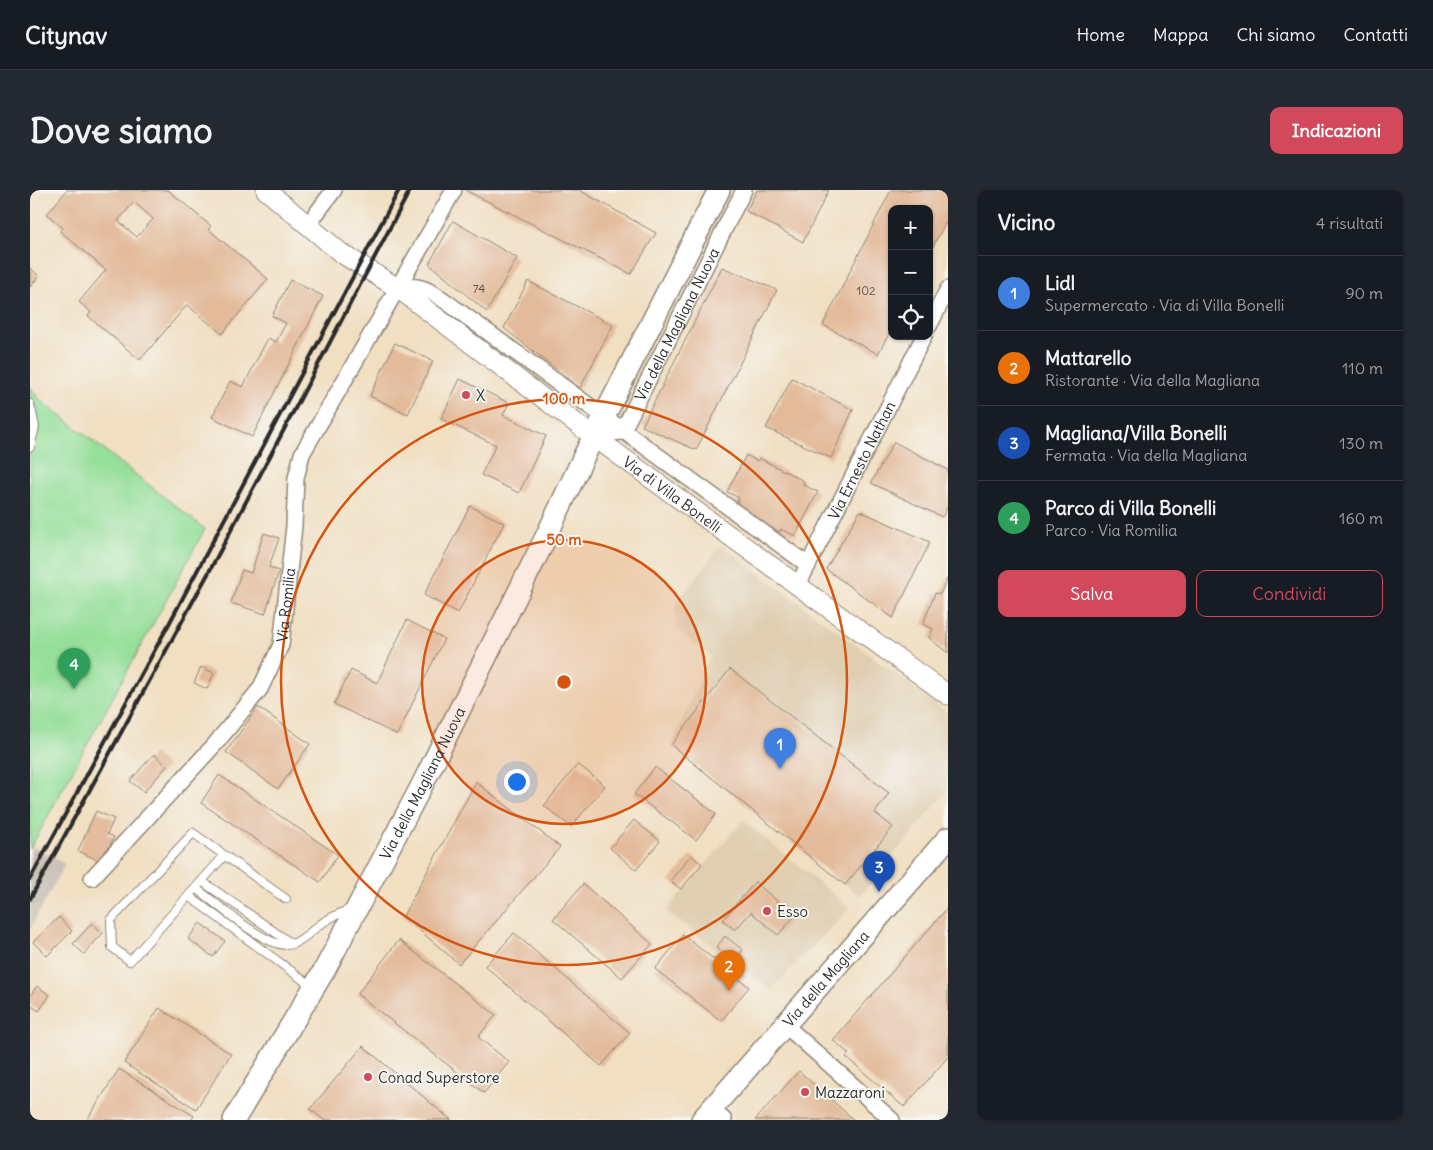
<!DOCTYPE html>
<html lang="it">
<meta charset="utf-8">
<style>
body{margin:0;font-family:Delius,sans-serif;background:#242831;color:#f1f3f6}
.controls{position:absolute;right:15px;top:15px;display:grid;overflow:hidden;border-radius:10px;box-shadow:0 1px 4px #0004}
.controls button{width:45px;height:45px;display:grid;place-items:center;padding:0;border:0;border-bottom:1px solid #363941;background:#171b24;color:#f1f3f6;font:25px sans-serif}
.you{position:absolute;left:486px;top:591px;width:18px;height:18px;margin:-12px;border:4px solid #fff;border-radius:50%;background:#1a73e8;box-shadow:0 0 0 8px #1a73e833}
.badge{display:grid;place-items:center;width:32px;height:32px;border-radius:50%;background:#d1495b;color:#fff;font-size:16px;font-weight:700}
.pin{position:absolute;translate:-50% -41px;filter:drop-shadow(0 1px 2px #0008)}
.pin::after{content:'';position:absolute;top:26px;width:18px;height:15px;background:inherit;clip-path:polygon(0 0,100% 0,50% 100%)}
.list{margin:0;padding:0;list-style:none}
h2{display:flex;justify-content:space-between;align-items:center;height:65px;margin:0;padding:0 20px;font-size:21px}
h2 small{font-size:16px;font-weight:400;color:#9ea1a6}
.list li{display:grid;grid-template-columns:32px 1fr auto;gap:15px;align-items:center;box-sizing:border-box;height:75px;padding:0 20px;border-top:1px solid #363941}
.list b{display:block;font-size:19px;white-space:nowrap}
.list p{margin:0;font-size:16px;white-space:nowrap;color:#9ea1a6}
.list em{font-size:16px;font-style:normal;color:#9ea1a6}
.actions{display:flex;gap:10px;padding:15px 20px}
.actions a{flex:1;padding:11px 0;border:1px solid #d1495b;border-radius:10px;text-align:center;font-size:18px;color:#d1495b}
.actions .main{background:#d1495b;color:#fff}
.icon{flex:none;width:28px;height:28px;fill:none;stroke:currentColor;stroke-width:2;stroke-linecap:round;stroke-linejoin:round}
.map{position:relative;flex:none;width:918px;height:930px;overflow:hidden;border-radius:10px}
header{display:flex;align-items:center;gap:30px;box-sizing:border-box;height:70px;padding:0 25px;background:#171b24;border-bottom:1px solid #363941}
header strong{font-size:24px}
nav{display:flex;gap:28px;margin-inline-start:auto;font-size:18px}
.intro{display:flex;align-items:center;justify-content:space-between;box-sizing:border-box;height:120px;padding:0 30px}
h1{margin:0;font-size:35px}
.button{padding:12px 22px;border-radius:10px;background:#d1495b;color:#fff;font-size:18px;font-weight:700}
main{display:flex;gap:30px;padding:0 30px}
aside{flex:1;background:#171b24;border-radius:10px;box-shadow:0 1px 4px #0004}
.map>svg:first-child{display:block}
.built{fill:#e0ceb1}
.industrial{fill:#cbc3b8}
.green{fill:#95df9a;stroke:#608562}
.building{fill:#e3bb9b;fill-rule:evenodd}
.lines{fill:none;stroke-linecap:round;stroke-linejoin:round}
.service-casing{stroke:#8e8576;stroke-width:10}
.minor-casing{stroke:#8e8576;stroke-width:18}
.tertiary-casing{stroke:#8e8576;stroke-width:21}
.secondary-casing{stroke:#8e8576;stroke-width:24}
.service{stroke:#fff;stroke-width:8}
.minor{stroke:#fff;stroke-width:15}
.tertiary{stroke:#fff;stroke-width:19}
.secondary{stroke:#fff;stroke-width:21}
.rail{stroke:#2b2b2b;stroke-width:4}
.ring{fill:none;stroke:#d5540f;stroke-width:2.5}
.poi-dot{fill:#d1495b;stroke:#f6f6f2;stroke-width:2}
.labels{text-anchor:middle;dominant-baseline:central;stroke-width:4;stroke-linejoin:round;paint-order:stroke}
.number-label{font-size:12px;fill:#594f47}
.street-label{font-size:15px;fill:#2b2b2b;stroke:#f6f6f2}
.poi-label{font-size:15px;fill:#2b2b2b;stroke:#f6f6f2;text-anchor:start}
.centre{fill:#d5540f;stroke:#f6f6f2;stroke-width:2.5}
.ring-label{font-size:15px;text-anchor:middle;font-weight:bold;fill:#d5540f;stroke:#f6f6f2;stroke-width:4;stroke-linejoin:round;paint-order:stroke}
</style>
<header>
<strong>Citynav</strong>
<nav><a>Home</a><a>Mappa</a><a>Chi siamo</a><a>Contatti</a></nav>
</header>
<div class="intro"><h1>Dove siamo</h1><a class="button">Indicazioni</a></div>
<main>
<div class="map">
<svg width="918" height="930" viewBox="0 0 918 930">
<rect width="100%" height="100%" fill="#f6f6f2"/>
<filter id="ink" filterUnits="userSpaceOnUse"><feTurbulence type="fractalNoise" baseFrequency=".02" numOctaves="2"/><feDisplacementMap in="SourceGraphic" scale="10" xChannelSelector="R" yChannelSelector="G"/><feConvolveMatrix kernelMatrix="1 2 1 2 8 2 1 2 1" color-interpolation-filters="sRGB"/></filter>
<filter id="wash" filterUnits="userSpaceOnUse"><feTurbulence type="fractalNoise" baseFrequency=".0096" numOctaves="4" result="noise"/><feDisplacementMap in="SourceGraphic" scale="20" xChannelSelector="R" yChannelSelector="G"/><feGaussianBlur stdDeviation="1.12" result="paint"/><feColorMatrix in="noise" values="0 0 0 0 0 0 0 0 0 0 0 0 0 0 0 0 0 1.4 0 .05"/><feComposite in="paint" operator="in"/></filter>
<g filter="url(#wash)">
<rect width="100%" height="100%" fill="#f1dfc2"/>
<!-- built -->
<path class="built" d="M691 355 918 523V600L830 706 641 555 681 466 647 440 645 415Z
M713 630 820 718 741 800 636 721Z"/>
<!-- industrial -->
<path class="industrial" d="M3 657 35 674 0 739V662Z"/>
<!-- green -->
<path class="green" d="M0 196 8 208 175 339 0 659Z"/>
<g id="blocks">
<!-- building -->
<path class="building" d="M37 0H138L181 36 178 39 238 89 192 144 157 115 110 170 58 126 61 122 49 112 76 80 30 41 33 38 17 24ZM104 12 123 29 107 47 88 31Z
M435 0H549L626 43 601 84Z
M727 0H799L773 52 716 21Z
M861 0H918V28L899 64V19H862V138L848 164 793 135Z
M423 31 487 68 457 122 399 74Z
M692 77 747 100 666 260 612 236Z
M0 78 9 86 0 97Z
M260 90 293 106 222 247 182 227 200 191 213 197 238 148 246 152 256 133 242 126Z
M498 91 583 135 550 198 474 138Z
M365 153 403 171 378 224 340 206Z
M762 188 823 220 801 268 736 238Z
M430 189 479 213 473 225 516 246 489 303 451 285 466 255 411 229Z
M864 252 918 280V316L912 327 841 293Z
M716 265 727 271 729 268 774 291 773 295 788 302 765 346 751 339 750 342 704 319 709 308 697 302Z
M440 316 474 333 428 423 394 405Z
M830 321 900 352 863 428 796 379Z
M234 343 249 348 239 377 249 381 235 424 201 413 212 380 221 383Z
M918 387V463L899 448 903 439 893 434 905 403 910 404Z
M377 430 414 449 367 545 304 514 321 480 347 493Z
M171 477 184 483 177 499 164 493Z
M700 479 859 603 845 623 863 637 815 695 641 555Z
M228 517 280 554 248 599 196 562Z
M124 564 137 576 114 602 100 591Z
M548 574 575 596 541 637 514 616Z
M625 577 686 624 666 650 604 604Z
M189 585 308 665 290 692 171 613Z
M446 592 530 657 429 774 373 726Z
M66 621 84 629 77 644 84 647 72 672 48 661Z
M604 630 630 651 606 680 580 658Z
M661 665 672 674 651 699 640 691Z
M725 692 765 726 748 745 721 722 705 740 693 730Z
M553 694 622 754 592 788 523 729Z
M918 717V867L874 917 816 867 819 864 803 850Z
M29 727 42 741 17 766 3 752Z
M62 733 73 743 54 764 43 754Z
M170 733 195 751 183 767 158 749Z
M484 743 600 843 571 876 455 776Z
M653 745 719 797 691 831 625 779Z
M695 746 713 760 705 772 686 758Z
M369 750 466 825 448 847 479 872 454 903 327 804Z
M7 796 20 805 9 821 0 815V806Z
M129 818 201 864 166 919 94 873Z
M333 856 421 930H294L280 919Z
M89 879 164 926 161 930H57Z
M769 881 824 930H725Z"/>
</g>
</g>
<g filter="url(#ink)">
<use href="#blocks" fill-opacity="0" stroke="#8e8576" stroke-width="1"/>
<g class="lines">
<defs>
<path id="service" d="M0 214 5 237 0 257
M194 666 100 771 82 757 81 730 163 643 256 709
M173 692 262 754
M167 699C185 712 241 763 262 754 273 750 281 741 291 734 300 727 312 723 322 718
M160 707 283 797"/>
<g id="minor">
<path d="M277 36 304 0"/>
<path d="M369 99C386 93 397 99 411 108L778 375"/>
<path d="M899 136 918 99"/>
<path id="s1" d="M582 243 592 242 714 0"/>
<path id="s2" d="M768 395 894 146"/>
<path id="s3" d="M62 688 186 553 230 499 251 455 264 336 266 288 272 264 424 0"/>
<path d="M756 836 862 930"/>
<path d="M682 920 694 930"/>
</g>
<g id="tertiary">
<path id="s4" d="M236 0 311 63 369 99 563 246 918 505"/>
</g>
<g id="secondary">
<path id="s5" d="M204 930 295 779 391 597 514 351 554 266 689 0"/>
<path id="s6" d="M672 930 918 648"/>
</g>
</defs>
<!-- service casing -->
<use href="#service" class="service-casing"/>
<!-- minor casing -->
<use href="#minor" class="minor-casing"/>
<!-- tertiary casing -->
<use href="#tertiary" class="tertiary-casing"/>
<!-- secondary casing -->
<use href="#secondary" class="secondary-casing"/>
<!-- service -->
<use href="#service" class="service"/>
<!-- minor -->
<use href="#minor" class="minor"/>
<!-- tertiary -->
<use href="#tertiary" class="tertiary"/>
<!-- secondary -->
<use href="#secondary" class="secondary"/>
<!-- rail -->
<path class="rail" d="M0 689 140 432 369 0
M0 709 179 382 380 0"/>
</g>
</g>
<!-- distance rings -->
<circle cx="534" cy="492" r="142" fill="#d5540f" fill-opacity=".12"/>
<g class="ring">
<circle cx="534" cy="492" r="142"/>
<circle cx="534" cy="492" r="283"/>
</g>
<!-- markers -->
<g class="poi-dot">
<circle cx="436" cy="205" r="5"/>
<circle cx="737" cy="721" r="5"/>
<circle cx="338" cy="887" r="5"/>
<circle cx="775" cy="902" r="5"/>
</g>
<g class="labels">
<!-- number labels -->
<g class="number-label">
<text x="449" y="98">74</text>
<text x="836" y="100">102</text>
</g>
<!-- street labels -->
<g class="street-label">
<text stroke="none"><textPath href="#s1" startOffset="131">Via della Magliana Nuova</textPath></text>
<text stroke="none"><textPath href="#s2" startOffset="140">Via Ernesto Nathan</textPath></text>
<text stroke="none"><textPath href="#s4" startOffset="508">Via di Villa Bonelli</textPath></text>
<text stroke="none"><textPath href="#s3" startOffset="342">Via Romilia</textPath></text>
<text stroke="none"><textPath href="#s5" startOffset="386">Via della Magliana Nuova</textPath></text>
<text stroke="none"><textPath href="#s6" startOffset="188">Via della Magliana</textPath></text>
</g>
<!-- poi labels -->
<g class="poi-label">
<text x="446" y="205">X</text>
<text x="747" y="721">Esso</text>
<text x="348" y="887">Conad Superstore</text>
<text x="785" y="902">Mazzaroni</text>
</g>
</g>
<circle cx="534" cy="492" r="8" class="centre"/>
<g class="ring-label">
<text x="534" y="214">100 m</text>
<text x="534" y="355">50 m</text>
</g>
</svg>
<div class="controls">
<button>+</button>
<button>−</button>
<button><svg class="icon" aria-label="locate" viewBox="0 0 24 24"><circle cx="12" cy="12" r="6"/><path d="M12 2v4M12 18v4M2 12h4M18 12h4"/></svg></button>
</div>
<div class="you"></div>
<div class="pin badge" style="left:750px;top:579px;background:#3f7fe0">1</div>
<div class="pin badge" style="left:699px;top:801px;background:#e8710a">2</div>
<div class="pin badge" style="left:849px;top:702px;background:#1a4fb4">3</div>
<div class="pin badge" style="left:44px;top:499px;background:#2e9e5b">4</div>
</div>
<aside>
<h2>Vicino<small>4 risultati</small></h2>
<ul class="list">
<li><span class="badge" style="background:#3f7fe0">1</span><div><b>Lidl</b><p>Supermercato · Via di Villa Bonelli</p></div><em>90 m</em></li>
<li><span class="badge" style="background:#e8710a">2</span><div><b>Mattarello</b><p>Ristorante · Via della Magliana</p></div><em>110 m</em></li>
<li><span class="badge" style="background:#1a4fb4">3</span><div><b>Magliana/Villa Bonelli</b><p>Fermata · Via della Magliana</p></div><em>130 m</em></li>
<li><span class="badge" style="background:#2e9e5b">4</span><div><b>Parco di Villa Bonelli</b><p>Parco · Via Romilia</p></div><em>160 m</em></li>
</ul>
<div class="actions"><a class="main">Salva</a><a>Condividi</a></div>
</aside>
</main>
